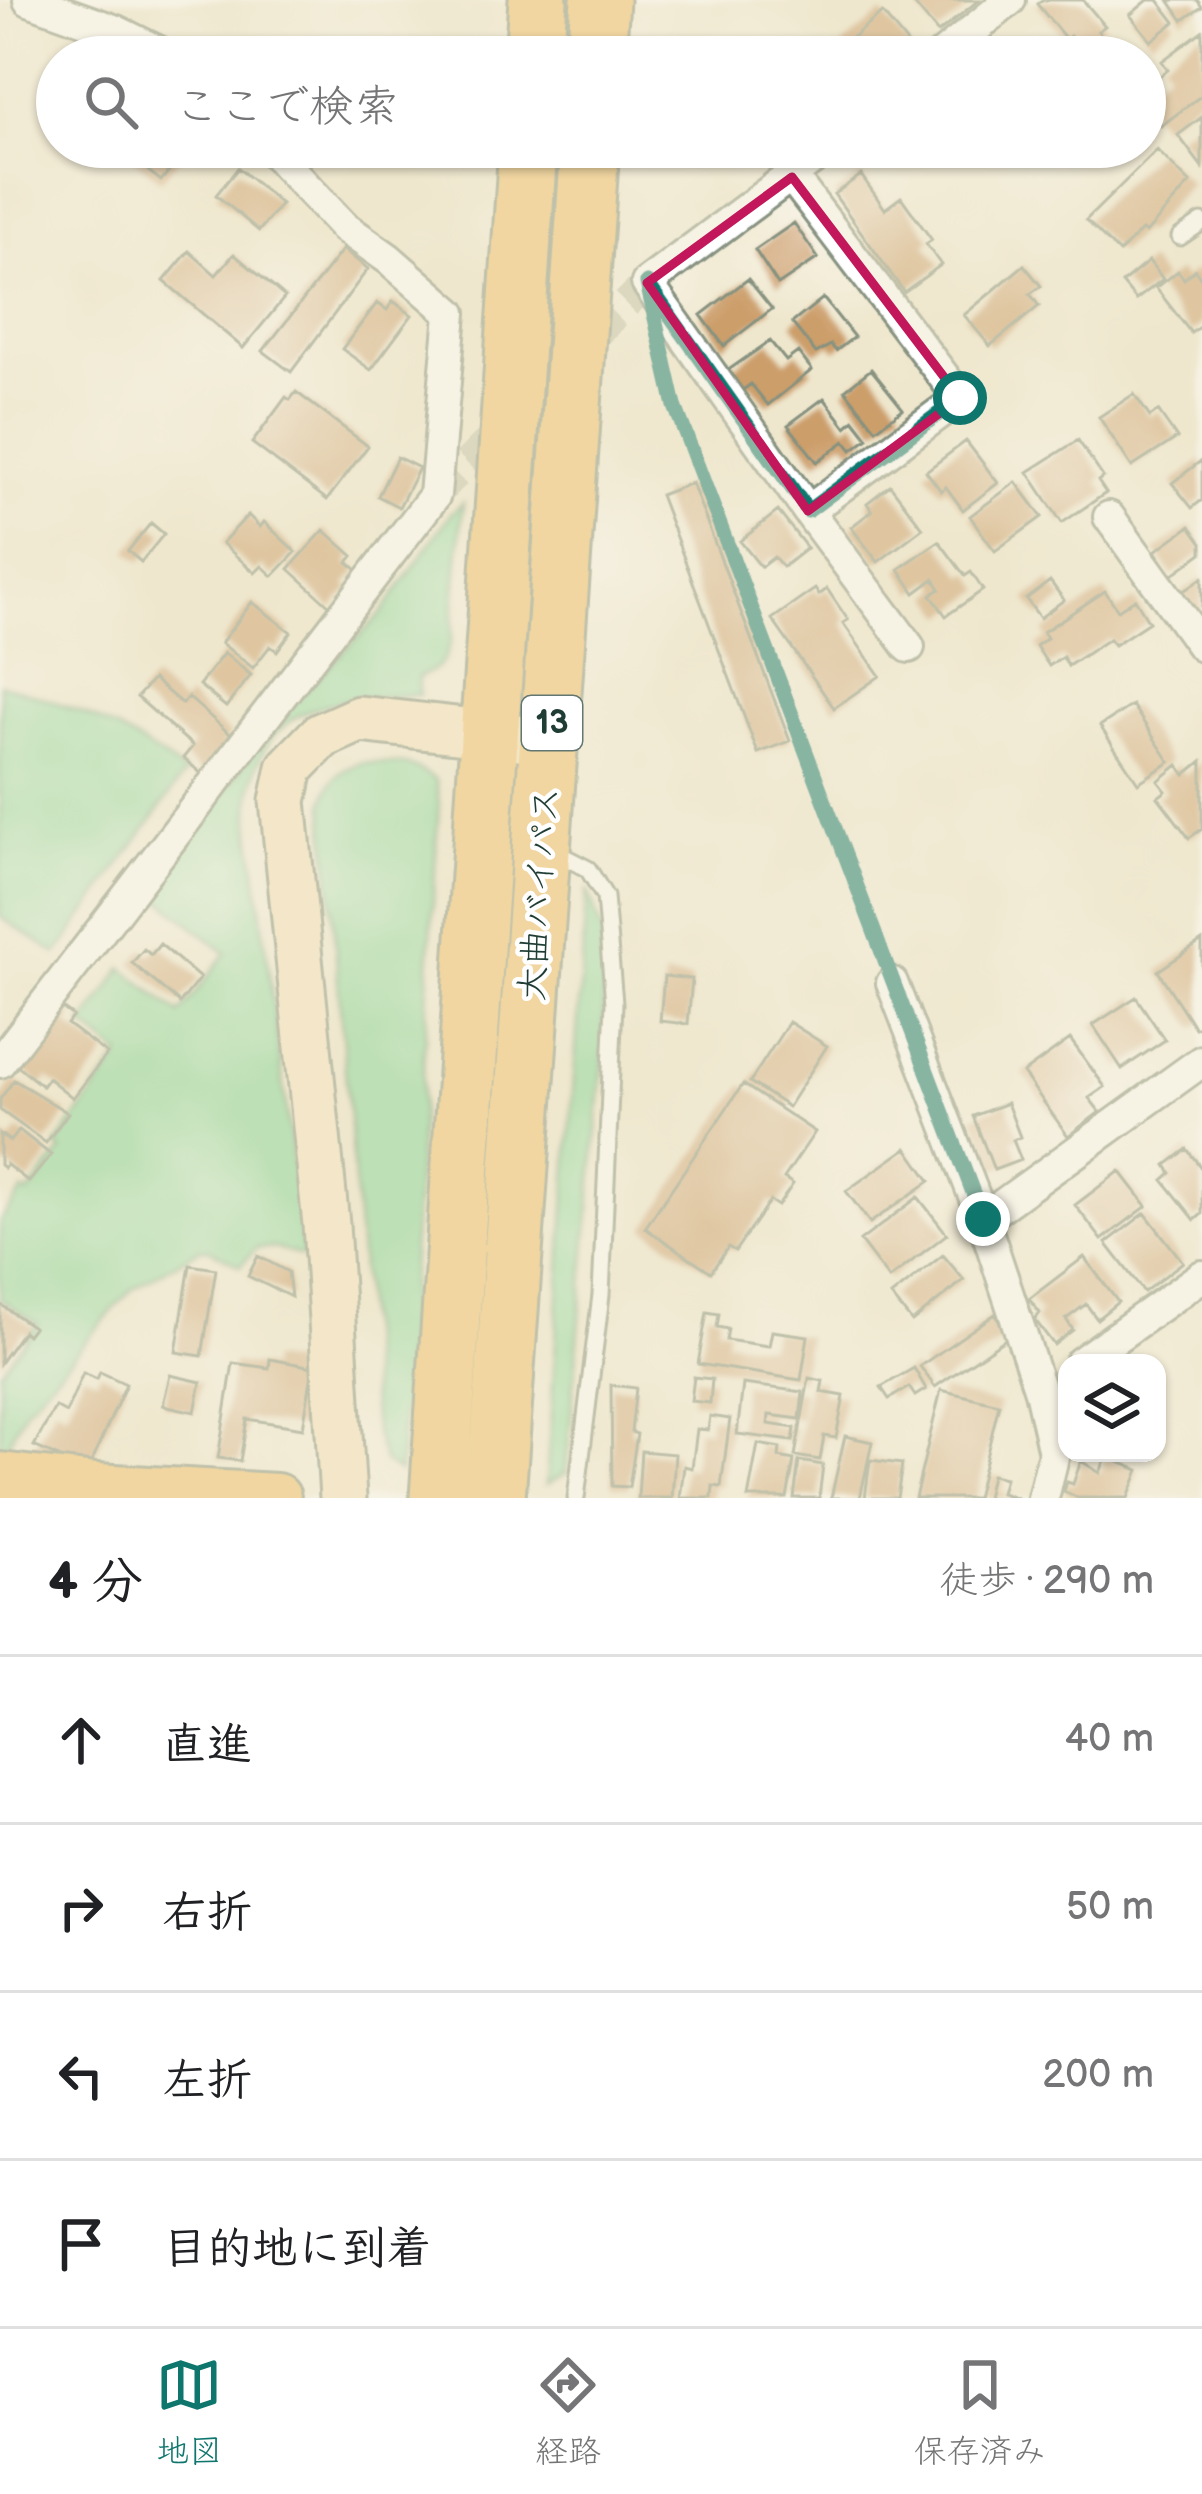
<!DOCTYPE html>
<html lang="ja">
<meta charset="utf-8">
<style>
body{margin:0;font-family:"Balsamiq Sans","Klee One",sans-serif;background:#f2f2f2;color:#202124}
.controls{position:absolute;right:36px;bottom:36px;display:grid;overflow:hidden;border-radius:24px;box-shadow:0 3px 9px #0004}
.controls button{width:108px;height:108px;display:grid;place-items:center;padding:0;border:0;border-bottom:3px solid #e0e0e0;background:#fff;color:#202124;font:60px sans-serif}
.stop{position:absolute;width:36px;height:36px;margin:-27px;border:9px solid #0f766e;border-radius:50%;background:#fff}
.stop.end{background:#0f766e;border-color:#fff;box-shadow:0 3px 12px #0008}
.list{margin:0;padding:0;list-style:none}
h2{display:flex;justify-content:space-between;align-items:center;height:156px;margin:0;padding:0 48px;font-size:51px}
h2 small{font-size:39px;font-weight:400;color:#757577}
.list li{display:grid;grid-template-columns:78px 1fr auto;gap:36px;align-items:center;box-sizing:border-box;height:168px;padding:0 48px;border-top:3px solid #e0e0e0}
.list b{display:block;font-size:45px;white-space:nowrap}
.list em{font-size:39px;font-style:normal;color:#757577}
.icon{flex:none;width:66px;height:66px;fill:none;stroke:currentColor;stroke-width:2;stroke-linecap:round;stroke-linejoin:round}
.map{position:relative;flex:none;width:1202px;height:1498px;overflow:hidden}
.search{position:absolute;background:#fff;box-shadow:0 3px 9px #0004;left:36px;right:36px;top:36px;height:132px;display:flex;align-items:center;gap:30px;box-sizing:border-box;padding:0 42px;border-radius:66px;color:#757577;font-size:45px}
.sheet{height:828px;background:#fff}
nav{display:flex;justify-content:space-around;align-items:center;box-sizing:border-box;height:168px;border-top:3px solid #e0e0e0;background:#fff;font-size:33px;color:#757577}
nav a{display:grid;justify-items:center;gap:6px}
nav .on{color:#0f766e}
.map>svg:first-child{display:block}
.green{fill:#83d89a;stroke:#518a67;stroke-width:3}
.building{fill:#cc9e6b}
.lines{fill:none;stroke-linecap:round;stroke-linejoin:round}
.street-tunnel{stroke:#c5c5ae;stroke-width:30;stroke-dasharray:30 15;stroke-linecap:butt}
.lane-casing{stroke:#879280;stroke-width:21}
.street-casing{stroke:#879280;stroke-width:36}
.secondary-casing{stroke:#879280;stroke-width:51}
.primary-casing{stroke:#879280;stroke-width:54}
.highway-casing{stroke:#879280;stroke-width:63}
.path{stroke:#879280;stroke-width:6;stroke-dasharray:3 9;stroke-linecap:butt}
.lane{stroke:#fff;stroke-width:15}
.street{stroke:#fff;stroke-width:30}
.secondary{stroke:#fae7c3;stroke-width:45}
.primary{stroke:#f3c26a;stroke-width:48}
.highway{stroke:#f3c26a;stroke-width:57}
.route{stroke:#0f766e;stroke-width:15}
.marked{fill:none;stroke:#c2185b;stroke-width:9;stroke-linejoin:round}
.labels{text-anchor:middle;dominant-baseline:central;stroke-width:9;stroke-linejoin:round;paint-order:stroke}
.shield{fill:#fff;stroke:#627771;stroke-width:3}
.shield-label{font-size:33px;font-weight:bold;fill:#1f3d34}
.street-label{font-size:36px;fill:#1f3d34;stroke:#fff}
</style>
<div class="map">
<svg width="1202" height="1498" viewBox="0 0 1202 1498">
<rect width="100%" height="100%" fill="#fff"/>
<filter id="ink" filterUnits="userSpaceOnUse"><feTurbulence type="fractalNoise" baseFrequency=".00833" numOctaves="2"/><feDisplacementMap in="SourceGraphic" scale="24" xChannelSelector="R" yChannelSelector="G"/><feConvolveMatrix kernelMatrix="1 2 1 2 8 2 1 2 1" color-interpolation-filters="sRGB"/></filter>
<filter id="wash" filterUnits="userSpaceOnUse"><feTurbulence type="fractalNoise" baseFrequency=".004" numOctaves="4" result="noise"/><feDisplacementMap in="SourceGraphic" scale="48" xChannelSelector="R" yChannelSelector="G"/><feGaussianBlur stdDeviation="2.7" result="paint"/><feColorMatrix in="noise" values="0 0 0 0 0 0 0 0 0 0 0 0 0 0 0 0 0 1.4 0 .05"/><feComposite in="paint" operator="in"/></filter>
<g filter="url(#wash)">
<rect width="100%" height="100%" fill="#efe7cd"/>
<!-- green -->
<path class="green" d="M463 503 451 640C445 662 440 669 418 677L419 695C323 697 248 707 250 822L305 1257 274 1248H257L240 1266 209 1249H200L131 1290 25 1409 0 1460V1371L38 1324 0 1299V1221L23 1191 28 1194 62 1151 56 1145 121 1056 83 1025 123 968 180 1014 226 953 152 892 276 720 382 613 451 513Z
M0 684C74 705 123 728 185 773L57 954 0 917Z
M361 763C391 763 412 760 436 781L439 803 399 1472 384 1463 374 1430 324 806C328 782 337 770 361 763Z
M587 889 603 935 604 1053 566 1473 546 1484Z"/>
<g id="blocks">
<!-- building -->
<path class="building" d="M919 0H979L938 33 914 4Z
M1042 0H1083L1105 26 1098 31 1101 35 1082 50 1070 36 1066 39 1037 4Z
M1148 0H1158L1175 22 1151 41 1130 15Z
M1169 0H1197L1202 7 1183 20Z
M882 13 911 48 900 57H828Z
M1202 31V95L1161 126 1145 105V88L1168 70 1162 61Z
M1202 117V167L1178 135Z
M118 147H188L161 181Z
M1157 150 1190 183 1146 233 1142 230 1119 253 1086 220Z
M238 168 281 204 259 231 216 195Z
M861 175 885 209 901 197 932 240 926 244 941 265 904 292 834 194Z
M794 223 818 258 778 285 755 250Z
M343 249 368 269 291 372 263 351Z
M189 251 216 275 234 254 285 297 243 348 164 281Z
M1149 261 1163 279 1136 300 1122 283Z
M1024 265 1041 286 1030 294 1039 306 990 346 964 315Z
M1195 270 1202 279V325L1191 333 1156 288 1178 271 1184 279Z
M748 279 772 309 724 346 701 315Z
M823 298 854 337 836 351 831 345 816 353 792 323Z
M393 301 412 315 371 370 342 349 377 303 387 310Z
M770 341 786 361 798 352 812 370 768 405 751 384 740 392 724 373Z
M871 369 903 409 876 429 845 390Z
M296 392 368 446 327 500 252 443 286 397 290 400Z
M1134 394 1150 417 1158 411 1177 438 1132 467 1099 417Z
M824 398 846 427 854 420 868 438 852 450 845 441 817 462 788 425Z
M1078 440 1103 477 1098 481 1106 493 1062 523 1028 472Z
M966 441 998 483 963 510 946 487 941 491 926 471Z
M397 457 419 468 399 507 378 496Z
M1202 460V500L1192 508 1172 483Z
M1016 482 1042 517 995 551 970 516Z
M692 483 790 741 758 753 660 495Z
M890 485 923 528 878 562 851 527 872 511 867 503Z
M778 511 807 548 783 567 774 557 761 567 740 541Z
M248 515 260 527 264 522 296 552 273 576 262 566 255 573 222 543Z
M151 523 164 534 141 562 128 551Z
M1190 526 1202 543V553L1172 575 1155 551Z
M324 530 353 556 348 562 358 571 346 584 350 588 332 608 289 569Z
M939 541 965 576 971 572 983 590 946 616 931 595 940 589 934 579 915 593 899 569Z
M1202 578V621L1182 592Z
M1050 581 1064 600 1040 618 1026 599Z
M815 589 819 595 827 589 848 620 843 623 880 676 834 708 772 619Z
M1105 591 1118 610 1135 599 1149 622 1114 645 1109 639 1068 666 1063 657 1049 666 1036 646 1047 638 1043 632Z
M252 602 291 632 277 651 270 646 253 668 221 643Z
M224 653 251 675 226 707 199 685Z
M153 679 182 704 188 697 231 735 222 745 227 749 203 775 183 758 193 746 137 697Z
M1132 705 1170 762 1138 783 1100 726Z
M1202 761V829L1189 838 1158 797 1166 791 1158 781 1178 765 1185 775Z
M1202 941V1024L1195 1028 1158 971Z
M160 944 200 978 180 1003 132 963 144 949 151 955Z
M664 976 692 979 688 1024 660 1021Z
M1136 997 1165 1040 1122 1069 1093 1025Z
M58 1005 73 1016 67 1024 107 1054 73 1098 48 1078 42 1086 14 1063Z
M789 1022 827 1046 788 1107 750 1082Z
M1070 1039 1105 1087 1089 1098 1100 1112 1068 1136 1023 1073Z
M14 1080 68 1113 46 1143 0 1110V1099Z
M743 1084 815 1132 784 1178 793 1184 778 1206 770 1201 735 1251 728 1247 711 1272 645 1228Z
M1007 1103 1020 1137 1013 1140 1021 1160 994 1170 973 1116Z
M19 1130 51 1155 29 1182 6 1164 4 1168 0 1165V1134L10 1141Z
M907 1148 930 1181 870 1223 846 1191Z
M1187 1149 1202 1169V1214L1195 1220 1163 1180 1171 1173 1166 1165Z
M1120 1171 1147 1206 1102 1240 1075 1205Z
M918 1197 947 1234 889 1279 860 1241Z
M1145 1213 1183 1262 1144 1292 1106 1243Z
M943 1255 964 1280 912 1322 891 1296Z
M258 1256 288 1272 291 1297 248 1276Z
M1084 1257 1118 1302 1097 1319 1086 1304 1066 1319 1073 1330 1054 1345 1035 1320 1040 1313 1029 1299Z
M190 1265 216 1269 202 1356 176 1352Z
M0 1304 33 1327 27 1335 23 1331 0 1363Z
M707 1312 719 1314 717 1327 728 1329 726 1340 769 1346 772 1331 808 1336 801 1380 698 1364Z
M995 1314 1010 1336 935 1387 920 1366Z
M270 1359 313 1367 303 1428 247 1419 240 1461 218 1458 233 1363 269 1368Z
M914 1368 926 1389 915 1396 909 1387 889 1399 881 1387Z
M100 1372 126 1384 88 1470 34 1446 55 1407 66 1413 83 1373 97 1379Z
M170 1375 201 1382 195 1412 163 1405Z
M694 1377 712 1379 710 1403 691 1401Z
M809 1378 823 1381 821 1392 844 1396 836 1438 824 1436 820 1460 795 1456Z
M743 1384 803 1392 800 1419 769 1415 768 1424 795 1428 793 1441 737 1434Z
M611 1385 636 1388 631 1432 637 1434 629 1487 612 1486Z
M941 1390 999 1404 976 1498H915Z
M710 1416 730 1419 721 1487 713 1486 712 1498H680L684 1466 692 1468 697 1429 708 1430Z
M845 1436 872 1442 860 1498H831Z
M758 1444 780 1448 779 1457 794 1460 787 1498H748Z
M641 1451 675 1454 672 1498H638Z
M1106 1457 1139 1470 1128 1498H1078L1064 1491 1067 1482 1073 1484 1081 1461 1100 1473Z
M870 1460 902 1464 897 1498H865Z
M799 1461 823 1465 819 1498H794Z
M991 1475 1005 1478 1001 1493 1017 1498H986Z"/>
</g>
</g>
<g filter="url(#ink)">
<use href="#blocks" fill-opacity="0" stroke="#879280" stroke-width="3"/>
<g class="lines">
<!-- street-tunnel -->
<path class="street-tunnel" d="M435 495 647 283"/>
<defs>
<path id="lane" d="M1180 237 1202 222
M551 850 588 869 605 897 614 1003 601 1295 576 1498"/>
<path id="street" d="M29 0 116 31 169 57
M940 57 1010 0
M792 177 960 398 808 511 647 283 829 147
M808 511 909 647
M1109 517 1202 646
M892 983 983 1219 1040 1391 1054 1453 1043 1498
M0 1062 435 495 451 313 389 259 344 227 269 147
M983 1219 1202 1061
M1080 1363 1202 1276"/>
<path id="secondary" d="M343 1498 326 1224 283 801 290 768 321 736 359 719 518 737"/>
<path id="primary" d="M0 1477 96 1488 276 1498"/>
<path id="highway" d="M534 57 538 0
M596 57 600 0
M439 1498 528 147
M496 1498 590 147"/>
</defs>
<!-- lane casing -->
<use href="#lane" class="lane-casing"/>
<!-- street casing -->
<use href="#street" class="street-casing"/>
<!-- secondary casing -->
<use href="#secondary" class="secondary-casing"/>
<!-- primary casing -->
<use href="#primary" class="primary-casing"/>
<!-- highway casing -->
<use href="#highway" class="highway-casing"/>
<!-- path -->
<path class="path" d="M666 369 675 405 881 953"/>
<!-- lane -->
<use href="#lane" class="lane"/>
<!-- street -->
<use href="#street" class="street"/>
<!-- secondary -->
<use href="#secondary" class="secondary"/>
<!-- primary -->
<use href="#primary" class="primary"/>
<!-- highway -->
<use href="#highway" class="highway"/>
</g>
</g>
<g class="lines" filter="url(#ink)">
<!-- route -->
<path class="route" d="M960 398 808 511 647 283 675 406 983 1219"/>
</g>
<!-- marked area -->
<path d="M0 0H1202V1498H0ZM792 177 960 398 808 511 647 283Z" fill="#efe7cd" fill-opacity=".55" fill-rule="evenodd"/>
<path class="marked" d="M792 177 960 398 808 511 647 283Z"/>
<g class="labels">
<!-- shield labels -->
<rect class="shield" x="522" y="696" width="60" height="54" rx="9"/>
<g class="shield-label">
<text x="552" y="723">13</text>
</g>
<!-- street labels -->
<g class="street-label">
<text transform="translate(540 894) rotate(-86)">大曲バイパス</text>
</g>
</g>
</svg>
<div class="controls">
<button><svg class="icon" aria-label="layers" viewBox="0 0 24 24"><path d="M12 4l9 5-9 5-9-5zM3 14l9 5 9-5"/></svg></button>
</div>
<div class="stop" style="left:960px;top:398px"></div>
<div class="stop end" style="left:983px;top:1219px"></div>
<div class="search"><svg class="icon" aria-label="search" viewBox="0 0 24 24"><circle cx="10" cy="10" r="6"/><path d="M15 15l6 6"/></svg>ここで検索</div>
</div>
<section class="sheet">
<h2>4 分<small>徒歩 · 290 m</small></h2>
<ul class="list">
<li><svg class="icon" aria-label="ahead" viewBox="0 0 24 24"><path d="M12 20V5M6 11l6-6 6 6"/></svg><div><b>直進</b></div><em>40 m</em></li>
<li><svg class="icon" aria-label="right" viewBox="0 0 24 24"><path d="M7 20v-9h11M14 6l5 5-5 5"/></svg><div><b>右折</b></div><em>50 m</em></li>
<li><svg class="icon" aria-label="left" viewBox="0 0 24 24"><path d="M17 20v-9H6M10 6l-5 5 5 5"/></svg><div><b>左折</b></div><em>200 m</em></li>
<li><svg class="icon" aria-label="arrive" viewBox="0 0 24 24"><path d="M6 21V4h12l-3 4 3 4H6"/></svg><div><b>目的地に到着</b></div></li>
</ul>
</section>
<nav>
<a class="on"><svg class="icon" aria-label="map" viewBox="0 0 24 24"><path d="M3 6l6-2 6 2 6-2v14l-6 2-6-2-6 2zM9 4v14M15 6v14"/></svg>地図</a>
<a><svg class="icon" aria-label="directions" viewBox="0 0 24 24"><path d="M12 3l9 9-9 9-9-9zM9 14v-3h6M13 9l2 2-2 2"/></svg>経路</a>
<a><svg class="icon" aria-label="saved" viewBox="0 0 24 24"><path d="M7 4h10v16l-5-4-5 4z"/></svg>保存済み</a>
</nav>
